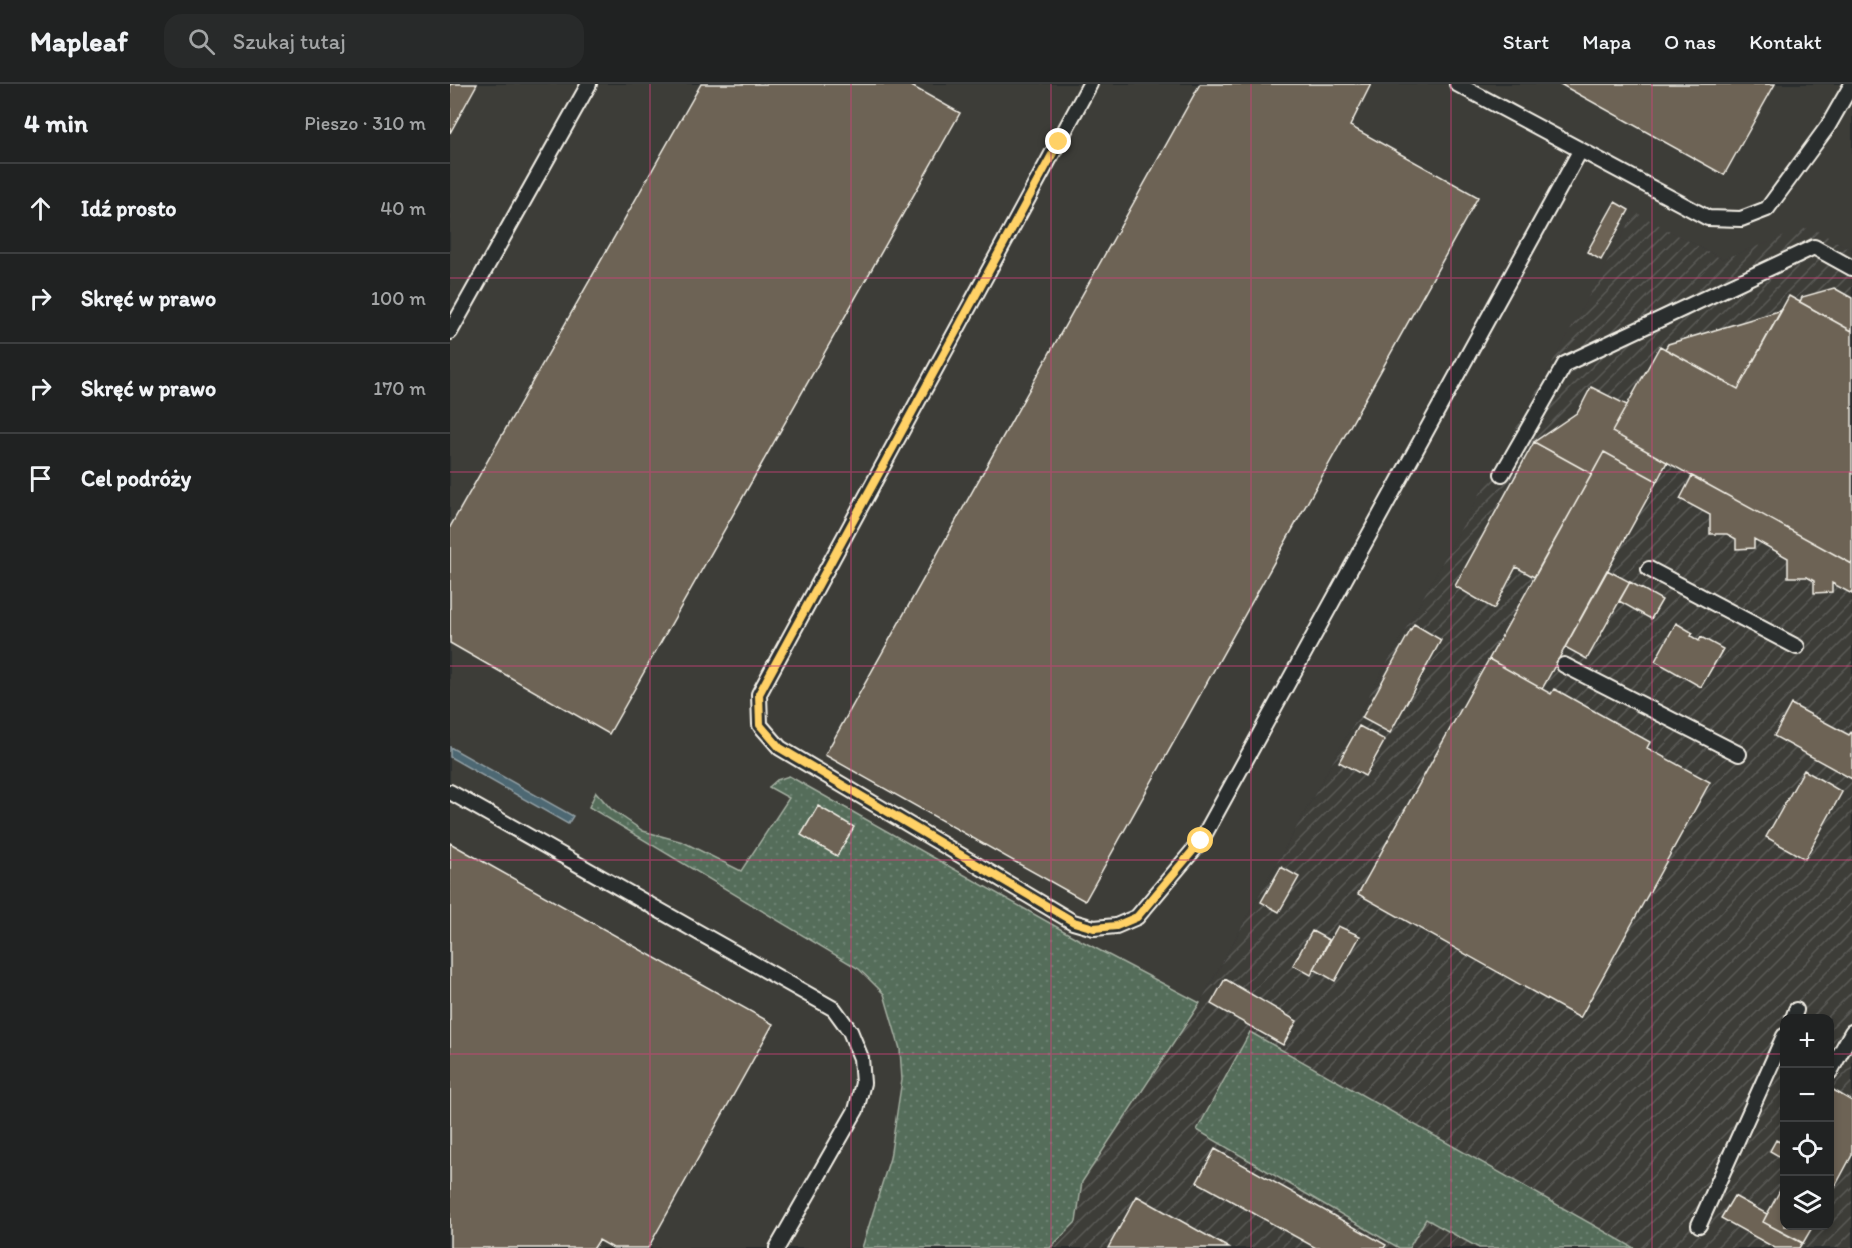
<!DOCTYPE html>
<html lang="pl">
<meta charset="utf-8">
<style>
body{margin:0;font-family:Itim,sans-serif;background:#282a2a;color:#f1f3f6}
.controls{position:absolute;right:18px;bottom:18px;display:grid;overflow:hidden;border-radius:12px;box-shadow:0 3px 9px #0003}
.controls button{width:54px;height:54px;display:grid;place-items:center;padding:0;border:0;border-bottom:2px solid #3d3f40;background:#202222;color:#f1f3f6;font:30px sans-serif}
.stop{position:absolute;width:18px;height:18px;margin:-14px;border:4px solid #ffd166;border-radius:50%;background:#fff}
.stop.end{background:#ffd166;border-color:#fff;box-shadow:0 2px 6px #0008}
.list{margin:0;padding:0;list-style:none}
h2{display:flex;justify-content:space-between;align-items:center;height:78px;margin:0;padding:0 24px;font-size:26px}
h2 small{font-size:20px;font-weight:400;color:#a2a4a5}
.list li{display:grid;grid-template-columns:39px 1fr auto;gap:18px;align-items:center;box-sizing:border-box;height:90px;padding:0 24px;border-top:2px solid #3d3f40}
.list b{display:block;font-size:22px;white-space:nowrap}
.list em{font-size:20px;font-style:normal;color:#a2a4a5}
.icon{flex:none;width:33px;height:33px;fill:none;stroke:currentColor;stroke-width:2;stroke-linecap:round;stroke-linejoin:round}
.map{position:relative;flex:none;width:1402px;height:1164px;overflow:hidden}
header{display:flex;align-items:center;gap:36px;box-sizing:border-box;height:84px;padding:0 30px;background:#202222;border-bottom:2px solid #3d3f40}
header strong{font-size:28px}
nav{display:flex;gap:33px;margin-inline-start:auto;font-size:21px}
.search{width:420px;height:54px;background:#282a2a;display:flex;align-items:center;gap:15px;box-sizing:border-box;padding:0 21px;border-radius:18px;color:#a2a4a5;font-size:22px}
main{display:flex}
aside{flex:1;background:#202222}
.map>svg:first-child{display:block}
.built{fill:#3e3d39}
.industrial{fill:url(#industrial-furrows);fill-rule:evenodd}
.grass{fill:url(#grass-dots);stroke:#a4afa1;stroke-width:1.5}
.water{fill:#4e6773;stroke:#909ea2;stroke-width:1.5}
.building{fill:#6d6354;stroke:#f4f1e8;stroke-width:1.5}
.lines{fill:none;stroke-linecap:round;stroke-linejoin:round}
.lane-casing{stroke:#f4f1e8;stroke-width:18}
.lane{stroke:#2a2d2e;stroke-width:14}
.route{stroke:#ffd166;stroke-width:8}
.grid{fill:none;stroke:#cc4377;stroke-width:1.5;stroke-opacity:0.55}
</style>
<header>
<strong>Mapleaf</strong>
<div class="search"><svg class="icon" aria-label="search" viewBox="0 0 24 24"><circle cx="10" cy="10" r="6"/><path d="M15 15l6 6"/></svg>Szukaj tutaj</div>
<nav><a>Start</a><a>Mapa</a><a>O nas</a><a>Kontakt</a></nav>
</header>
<main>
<aside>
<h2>4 min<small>Pieszo · 310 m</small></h2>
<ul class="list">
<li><svg class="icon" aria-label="ahead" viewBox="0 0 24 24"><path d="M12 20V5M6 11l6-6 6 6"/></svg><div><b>Idź prosto</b></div><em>40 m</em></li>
<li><svg class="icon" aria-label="right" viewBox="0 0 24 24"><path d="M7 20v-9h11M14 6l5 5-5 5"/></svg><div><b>Skręć w prawo</b></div><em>100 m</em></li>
<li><svg class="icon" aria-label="right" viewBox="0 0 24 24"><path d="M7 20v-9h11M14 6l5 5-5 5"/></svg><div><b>Skręć w prawo</b></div><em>170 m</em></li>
<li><svg class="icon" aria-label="arrive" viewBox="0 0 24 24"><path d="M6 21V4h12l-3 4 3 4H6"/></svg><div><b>Cel podróży</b></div></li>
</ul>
</aside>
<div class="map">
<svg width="1402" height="1164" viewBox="0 0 1402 1164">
<defs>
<pattern id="industrial-furrows" width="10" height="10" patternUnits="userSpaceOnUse" patternTransform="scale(1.5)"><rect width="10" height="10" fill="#3e3d39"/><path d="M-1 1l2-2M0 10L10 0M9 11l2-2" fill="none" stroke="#5a5a56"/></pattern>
<pattern id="grass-dots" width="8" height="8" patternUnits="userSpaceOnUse" patternTransform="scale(1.5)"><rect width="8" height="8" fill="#546d5a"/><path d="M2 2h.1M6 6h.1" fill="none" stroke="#6d8272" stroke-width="1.8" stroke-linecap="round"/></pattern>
</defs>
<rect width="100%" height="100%" fill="#2a2d2e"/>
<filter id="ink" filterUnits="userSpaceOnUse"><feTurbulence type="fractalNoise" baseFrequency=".0167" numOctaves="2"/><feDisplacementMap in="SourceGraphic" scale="12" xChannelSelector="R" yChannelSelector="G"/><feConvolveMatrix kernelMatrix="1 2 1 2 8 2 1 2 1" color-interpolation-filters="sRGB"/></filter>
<g filter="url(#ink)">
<!-- built -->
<path class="built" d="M0 0H1402V166L1360 144 1272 175 1185 129 750 919 628 855 434 910 450 965 452 996 440 1074 412 1164H0Z"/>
<!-- industrial -->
<path class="industrial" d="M1185 128 1272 175 1360 143 1402 166V1164H600L626 1138 632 1098 750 919ZM1334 934H1380V1142H1334Z"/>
<!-- grass -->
<path class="grass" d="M339 692 628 855 750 919 632 1098 626 1138 600 1164H412L440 1074 452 996 450 965 434 910 409 885 139 723 146 708 161 725 193 747 233 758 291 787 339 714 319 703 327 696Z
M800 948 1184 1164H1029L976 1135 959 1164H949L747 1046Z"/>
<!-- water -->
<path class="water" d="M0 663 123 732 118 740 0 673Z"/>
<!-- building -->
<path class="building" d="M0 0H27L0 49Z
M251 0H458L510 29 159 650 0 559V443Z
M750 0H921L900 42 1028 113 635 817 375 671Z
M1110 0H1325L1274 91Z
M1165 118 1179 126 1151 176 1137 168Z
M1384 204 1402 214V247L1350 218 1352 213Z
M1339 212 1402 247V480L1162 348 1210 262 1288 305Z
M1332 226 1288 305 1215 265 1218 260Z
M1141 303 1177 321 1162 348 1217 378 1207 397 1154 368 1142 390 1084 358 1128 328Z
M1084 358 1142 390 1084 493 1066 483 1044 525 1005 502Z
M1154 368 1207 397 1092 605 1039 575Z
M1242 392 1402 480V510L1382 499V508L1364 509V497L1357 493H1338V474L1304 455V464L1286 465V455L1277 450H1260V431L1230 415Z
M1157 486 1180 498 1137 575 1115 563Z
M1180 498 1212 516 1201 535 1169 517Z
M1226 539 1243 549 1241 552 1249 557 1251 553 1273 565 1251 603 1205 577Z
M964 540 991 556 940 649 912 634Z
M1039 575 1101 610 1104 605 1110 608 1200 658 1197 664 1260 698 1130 934 908 810Z
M1341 620 1399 651 1402 647V695L1324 652Z
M909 642 935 656 915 692 889 678Z
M1354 686 1392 708 1355 775 1316 753Z
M368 722 404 743 387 772 351 751Z
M0 759 323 940 198 1164H163L149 1156 144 1164H0Z
M831 783 849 793 829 828 811 818Z
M888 842 910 852 885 897 864 885Z
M862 847 879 856 861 891 843 881Z
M775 895 847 937 833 961 761 920Z
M1380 1004 1402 1017V1071L1380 1112Z
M1326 1056 1334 1060V1075L1320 1067Z
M765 1065 936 1161 934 1164H866L747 1098Z
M1334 1099V1142H1363L1353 1159 1313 1138Z
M687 1112 779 1164H658Z
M1284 1112 1317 1130 1313 1138 1352 1159 1349 1164H1325L1271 1134Z"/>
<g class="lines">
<defs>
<path id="lane" d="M640 0 309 610 310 641 330 664 623 838 644 844 666 842 687 833 751 757 1130 67
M1007 0 1258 134 1291 135 1317 125 1378 42 1402 0
M0 248 139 0
M1052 390 1115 280 1364 163 1402 184
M1199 485 1347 563
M1114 581 1289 670
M0 708 384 925 400 947 411 974 413 999 406 1026 327 1164
M1343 934 1346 926
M1380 988 1402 948
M1249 1141 1334 952"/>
</defs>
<!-- lane casing -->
<use href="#lane" class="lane-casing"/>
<!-- lane -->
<use href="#lane" class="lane"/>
</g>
</g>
<g class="lines" filter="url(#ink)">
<!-- route -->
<path class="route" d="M609 58 309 610 310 641 330 664 624 838 644 844 666 842 687 833 751 757"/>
</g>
<!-- grid -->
<path class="grid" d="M200 0V1164M401 0V1164M601 0V1164M801 0V1164M1001 0V1164M1202 0V1164M0 194H1402M0 388H1402M0 582H1402M0 776H1402M0 970H1334M1380 970H1402"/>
</svg>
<div class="controls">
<button>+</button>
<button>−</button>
<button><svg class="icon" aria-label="locate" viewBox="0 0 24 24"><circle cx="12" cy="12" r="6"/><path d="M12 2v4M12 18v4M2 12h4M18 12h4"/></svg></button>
<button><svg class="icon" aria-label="layers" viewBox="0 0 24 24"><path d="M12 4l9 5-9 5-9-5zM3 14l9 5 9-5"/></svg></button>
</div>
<div class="stop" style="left:751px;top:757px"></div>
<div class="stop end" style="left:609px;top:58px"></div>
</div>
</main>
